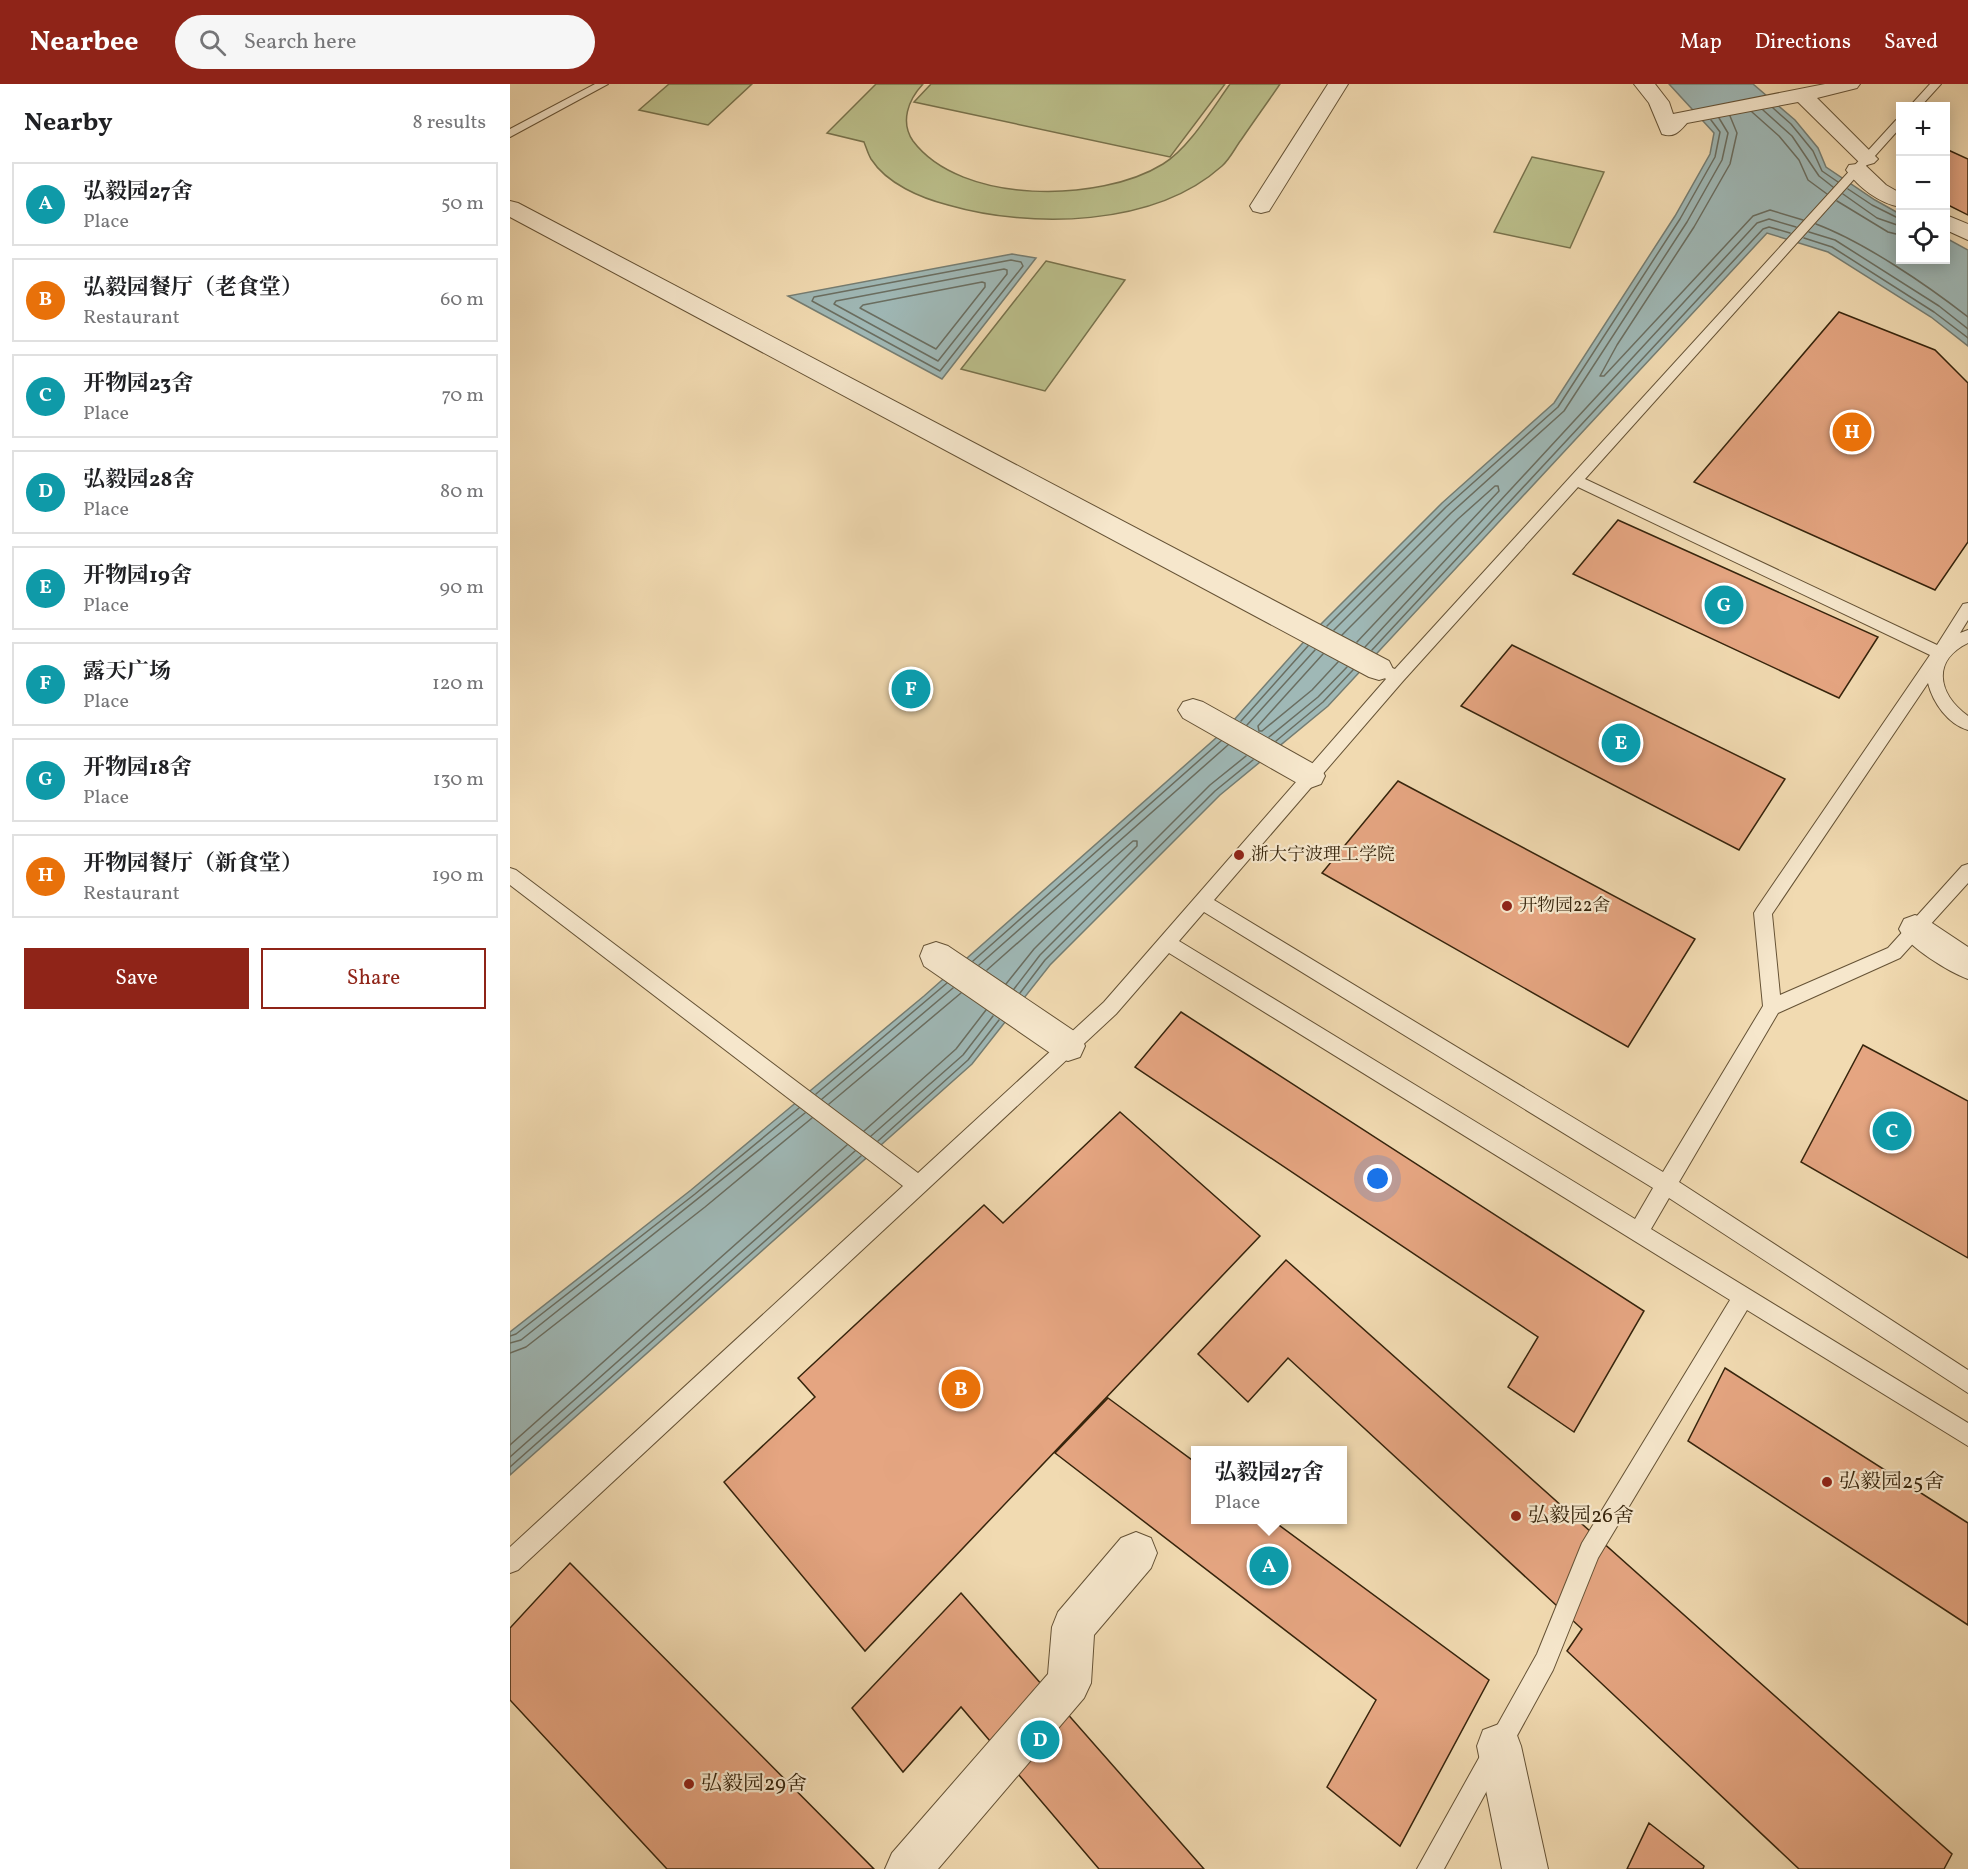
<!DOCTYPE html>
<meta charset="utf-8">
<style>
body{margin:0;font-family:Vollkorn,"Noto Serif SC",serif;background:#f6f6f6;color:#202124}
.controls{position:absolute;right:18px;top:18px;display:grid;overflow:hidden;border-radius:0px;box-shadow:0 3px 15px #0003}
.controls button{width:54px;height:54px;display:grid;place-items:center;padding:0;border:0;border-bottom:2px solid #e0e0e0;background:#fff;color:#202124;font:30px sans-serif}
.you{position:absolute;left:868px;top:1095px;width:21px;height:21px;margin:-15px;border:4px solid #fff;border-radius:50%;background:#1a73e8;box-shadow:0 0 0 9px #1a73e833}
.badge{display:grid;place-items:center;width:39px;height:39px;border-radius:50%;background:#8f2418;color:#fff;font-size:20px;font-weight:700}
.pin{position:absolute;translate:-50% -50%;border:3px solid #fff;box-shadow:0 2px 6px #0006}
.popup{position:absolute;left:681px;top:1362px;width:156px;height:78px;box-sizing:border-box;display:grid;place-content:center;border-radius:0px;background:#fff;filter:drop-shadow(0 2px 4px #0005);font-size:20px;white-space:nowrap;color:#757577}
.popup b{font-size:22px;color:#202124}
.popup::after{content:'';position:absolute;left:50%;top:100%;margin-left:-12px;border:12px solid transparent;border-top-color:#fff}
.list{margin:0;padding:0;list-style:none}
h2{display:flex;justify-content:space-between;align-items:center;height:78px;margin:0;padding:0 24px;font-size:26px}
h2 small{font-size:20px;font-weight:400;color:#757577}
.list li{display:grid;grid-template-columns:39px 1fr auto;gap:18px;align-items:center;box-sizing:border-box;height:84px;margin:0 12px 12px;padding:0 12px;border:2px solid #e0e0e0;border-radius:0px}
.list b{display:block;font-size:22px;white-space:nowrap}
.list p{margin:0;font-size:20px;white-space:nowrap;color:#757577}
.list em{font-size:20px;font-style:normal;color:#757577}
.actions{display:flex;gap:12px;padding:18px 24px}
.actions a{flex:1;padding:14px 0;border:2px solid #8f2418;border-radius:0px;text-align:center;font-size:21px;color:#8f2418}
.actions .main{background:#8f2418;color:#fff}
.icon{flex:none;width:33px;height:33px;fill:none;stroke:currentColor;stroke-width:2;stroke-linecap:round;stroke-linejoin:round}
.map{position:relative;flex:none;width:1458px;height:1785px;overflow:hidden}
header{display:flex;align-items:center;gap:36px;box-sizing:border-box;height:84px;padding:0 30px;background:#8f2418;color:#fff}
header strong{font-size:28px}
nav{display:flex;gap:33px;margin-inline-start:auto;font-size:21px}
.search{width:420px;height:54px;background:#f6f6f6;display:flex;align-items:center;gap:15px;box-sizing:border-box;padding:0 21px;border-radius:33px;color:#757577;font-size:22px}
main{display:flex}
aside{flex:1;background:#fff}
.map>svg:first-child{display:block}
.green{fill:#bbbf8b;stroke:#78724c;stroke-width:1.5}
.water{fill:#9fb8b6;stroke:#757d72;stroke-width:1.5}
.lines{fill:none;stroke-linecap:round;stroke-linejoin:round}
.shore{stroke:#6a6e61;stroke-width:1.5}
.building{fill:#e5a581;stroke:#36240c;stroke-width:1.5}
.lane-casing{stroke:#655235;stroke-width:2}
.street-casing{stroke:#655235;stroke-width:2}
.lane{fill:#f6e7cc;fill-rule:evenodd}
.street{fill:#f6e7cc;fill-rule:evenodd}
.poi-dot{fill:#8f2418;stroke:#f6e7cc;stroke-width:2}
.labels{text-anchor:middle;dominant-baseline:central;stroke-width:4.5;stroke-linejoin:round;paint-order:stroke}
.poi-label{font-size:18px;fill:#36240c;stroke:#f6e7cc;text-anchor:start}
.near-poi-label{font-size:21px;fill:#36240c;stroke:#f6e7cc;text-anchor:start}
</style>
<header>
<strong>Nearbee</strong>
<div class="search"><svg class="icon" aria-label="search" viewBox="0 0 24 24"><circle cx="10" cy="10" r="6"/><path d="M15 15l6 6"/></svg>Search here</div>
<nav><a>Map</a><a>Directions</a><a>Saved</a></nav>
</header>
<main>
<aside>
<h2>Nearby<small>8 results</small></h2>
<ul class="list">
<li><span class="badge" style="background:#0f9aa8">A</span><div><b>弘毅园27舍</b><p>Place</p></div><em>50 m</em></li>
<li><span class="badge" style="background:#e8710a">B</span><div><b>弘毅园餐厅（老食堂）</b><p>Restaurant</p></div><em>60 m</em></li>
<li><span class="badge" style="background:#0f9aa8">C</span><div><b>开物园23舍</b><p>Place</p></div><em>70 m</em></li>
<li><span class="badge" style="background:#0f9aa8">D</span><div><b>弘毅园28舍</b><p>Place</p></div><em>80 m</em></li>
<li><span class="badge" style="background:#0f9aa8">E</span><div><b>开物园19舍</b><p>Place</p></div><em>90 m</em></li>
<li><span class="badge" style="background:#0f9aa8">F</span><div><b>露天广场</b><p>Place</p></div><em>120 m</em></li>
<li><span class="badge" style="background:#0f9aa8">G</span><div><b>开物园18舍</b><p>Place</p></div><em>130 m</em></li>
<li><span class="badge" style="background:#e8710a">H</span><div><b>开物园餐厅（新食堂）</b><p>Restaurant</p></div><em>190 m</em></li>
</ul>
<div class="actions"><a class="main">Save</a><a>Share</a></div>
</aside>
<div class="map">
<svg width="1458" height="1785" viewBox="0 0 1458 1785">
<rect width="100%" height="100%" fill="#f1dab1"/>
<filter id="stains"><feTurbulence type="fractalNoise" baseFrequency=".00333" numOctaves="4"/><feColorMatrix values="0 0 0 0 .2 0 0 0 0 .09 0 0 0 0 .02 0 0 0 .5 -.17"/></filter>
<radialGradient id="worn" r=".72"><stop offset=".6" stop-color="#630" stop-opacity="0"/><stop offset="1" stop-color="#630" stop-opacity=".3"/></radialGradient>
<!-- green -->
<path class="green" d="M159 0H242L198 41 129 26Z
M366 0H413C398 16 390 38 403 57 451 121 590 119 653 80 679 64 702 25 720 0H770C757 19 744 37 731 56 725 64 720 75 712 82 644 143 521 145 438 121 411 114 377 100 361 75 358 70 356 63 354 58L317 49Z
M421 0H715L660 73 404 18Z
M1022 73 1094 88 1060 164 984 148Z
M536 177 615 196 535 307 451 285Z"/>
<!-- water -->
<path class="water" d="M1159 0H1243L1285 36 1308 64 1316 83 1365 116 1390 130V176H1436V154L1458 166V262L1421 233 1318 168 1257 149 818 622 710 711 540 881 462 980 0 1391V1248L181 1106 414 912 715 646 799 552 932 419 1044 319 1165 132 1200 70 1204 49Z
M502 170 526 174 432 295 278 212Z"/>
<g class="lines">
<!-- shore -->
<path class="shore" d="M1263 24 1281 40 1303 67 1312 87 1328 98
M1253 26 1282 52 1309 92 1323 103
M1242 28 1269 52 1289 76 1298 96 1317 110
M1220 32 1227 49 1220 80 1184 143 1107 261 1090 292H1094L1243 132 1260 126 1293 136
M1338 105 1362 121 1390 135
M1333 110 1367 134 1390 142
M1327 117 1378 148 1390 151
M1306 140C1354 158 1417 201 1458 233
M1299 148 1325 156 1429 222 1458 245
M1294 154 1322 163 1424 228 1458 254
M501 176 511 178 513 182 430 287 302 217 304 213Z
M494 185 497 186V190L428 277 324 220 326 217Z
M472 198 475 199V203L426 265 350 224 353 221Z
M817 542 936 423 1048 323 1170 135 1205 73 1210 48 1201 36
M824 546 941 429 1054 327 1177 138 1212 76 1218 49 1209 34
M832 551 948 435 985 402H988L989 407 847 558
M855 563 1247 139 1259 135 1286 143
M862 566 1253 145 1259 143 1280 149
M813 570 748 642 749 647H752L802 606 828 578
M731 637 798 562
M737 641 805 566
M759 653 808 613 837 583
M766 657 813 618 843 586
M463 877 711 657
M469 881 718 661
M477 886 623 757H627V762L524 865 496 900
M504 905 530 871 700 701 736 672
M510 909 535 876 705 707 743 676
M306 1010 437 899
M312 1015 443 904
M319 1020 451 909
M354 1047 446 965 476 926
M361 1052 453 971 483 932
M368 1057 458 976 489 936
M0 1252 6 1250 185 1110 289 1024
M0 1259 11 1256 295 1029
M0 1269 16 1263 195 1123 302 1034
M0 1361 337 1061
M0 1373 345 1067
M0 1383 351 1072"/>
</g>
<!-- building -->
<path class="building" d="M1436 65 1458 75V131L1436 120Z
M1329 228 1425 266 1458 299V458L1425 506 1184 398Z
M1108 436 1368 553 1329 614 1063 490Z
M1002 561 1275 695 1229 766 951 622Z
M888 697 1185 855 1118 963 812 789Z
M671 928 1134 1227 1064 1348 998 1303 1028 1253 625 983Z
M1353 961 1458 1017V1174L1291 1078Z
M610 1028 750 1152 355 1567 214 1398 305 1313 288 1294 474 1121 493 1139Z
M776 1176 1442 1770 1434 1785H1289L1057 1567 1072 1545 778 1274 738 1318 688 1270Z
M1215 1284 1458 1439V1541L1178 1357Z
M598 1314 686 1379V1436H762L979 1596 890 1762 817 1703 866 1616 545 1369Z
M60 1479 364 1785H157L0 1616V1544Z
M451 1509 694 1785H589L451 1623 393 1688 342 1624Z
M1139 1739 1194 1782 1193 1785H1117Z"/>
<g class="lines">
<defs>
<path id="lane" d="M85 0H98L0 53V45Z
M1420 0H1431L1411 22H1400Z
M1390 35V44L1075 395 1427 561 1453 520 1458 519V536L1450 549 1458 546V559C1421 577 1428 610 1458 632V646C1438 640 1423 619 1418 599L1262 830 1270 911 1378 864 1452 782 1458 780V799L1390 874 1268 929 1169 1098 1458 1286V1309L1159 1114 1141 1145 1458 1339V1362L1237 1226 1088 1474 1043 1586 934 1785H907L1027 1570 1072 1459 1220 1216 659 869 606 930 8 1486 0 1489V1463L393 1102 0 801V784L6 786 408 1089 594 918 876 595 868 588 870 584 876 582 885 585 1386 36ZM1068 403 1420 571 1247 824 1244 829 1253 922 1153 1088 704 816 893 597ZM694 828 1143 1104 1125 1135 669 857Z"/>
<path id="street" d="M818 0H838L759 127 751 129 743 127 740 122Z
M1124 0H1145L1159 18 1163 30 1315 0H1350L1347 4 1307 14 1368 75 1364 79 1357 81 1350 79 1288 18 1177 39C1169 48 1164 54 1152 50L1139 19Z
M1347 80 1355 81 1376 101 1390 109V123C1369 119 1349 104 1336 86L1339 81Z
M0 117 8 119 879 577 883 585 879 593 869 596 859 593 0 133Z
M1436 131 1458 140V156L1436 146Z
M683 615 693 618 811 684 815 692 811 700 800 704 789 700 673 634 668 626 673 618Z
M1405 831 1416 835 1458 863V895C1439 888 1398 863 1389 845L1394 835Z
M426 858 438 862 570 951 575 962 570 973 558 977 546 973 414 882 410 872 414 862Z
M626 1448 641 1454 647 1469 641 1484 584 1551 581 1599 574 1614 428 1785H375L382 1769 538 1590 542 1543 548 1528 611 1454Z
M989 1640 1005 1646 1011 1662 1038 1785H992L967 1662 973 1646Z"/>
</defs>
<!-- lane casing -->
<use href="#lane" class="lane-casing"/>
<!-- street casing -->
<use href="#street" class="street-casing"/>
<!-- lane -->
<use href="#lane" class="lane"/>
<!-- street -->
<use href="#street" class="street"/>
</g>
<!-- markers -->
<g class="poi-dot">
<circle cx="729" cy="771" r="6"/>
<circle cx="997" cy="822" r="6"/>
<circle cx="1317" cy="1398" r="6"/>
<circle cx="1006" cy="1432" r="6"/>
<circle cx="179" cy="1700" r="6"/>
</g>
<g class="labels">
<!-- poi labels -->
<g class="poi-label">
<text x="741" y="771">浙大宁波理工学院</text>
<text x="1009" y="822">开物园22舍</text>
</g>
<!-- near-poi labels -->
<g class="near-poi-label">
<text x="1329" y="1398">弘毅园25舍</text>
<text x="1018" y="1432">弘毅园26舍</text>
<text x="191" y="1700">弘毅园29舍</text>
</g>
</g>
<rect width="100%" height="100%" filter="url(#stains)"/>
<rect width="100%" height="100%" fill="url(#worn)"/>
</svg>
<div class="controls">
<button>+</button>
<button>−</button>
<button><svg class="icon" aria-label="locate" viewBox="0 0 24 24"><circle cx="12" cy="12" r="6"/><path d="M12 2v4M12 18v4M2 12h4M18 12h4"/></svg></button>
</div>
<div class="you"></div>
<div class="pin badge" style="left:759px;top:1482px;background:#0f9aa8">A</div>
<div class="popup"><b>弘毅园27舍</b>Place</div>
<div class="pin badge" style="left:451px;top:1305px;background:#e8710a">B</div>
<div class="pin badge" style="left:1382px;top:1047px;background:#0f9aa8">C</div>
<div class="pin badge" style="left:530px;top:1656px;background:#0f9aa8">D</div>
<div class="pin badge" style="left:1111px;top:659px;background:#0f9aa8">E</div>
<div class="pin badge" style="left:401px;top:605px;background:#0f9aa8">F</div>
<div class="pin badge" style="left:1214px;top:521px;background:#0f9aa8">G</div>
<div class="pin badge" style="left:1342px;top:348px;background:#e8710a">H</div>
</div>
</main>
